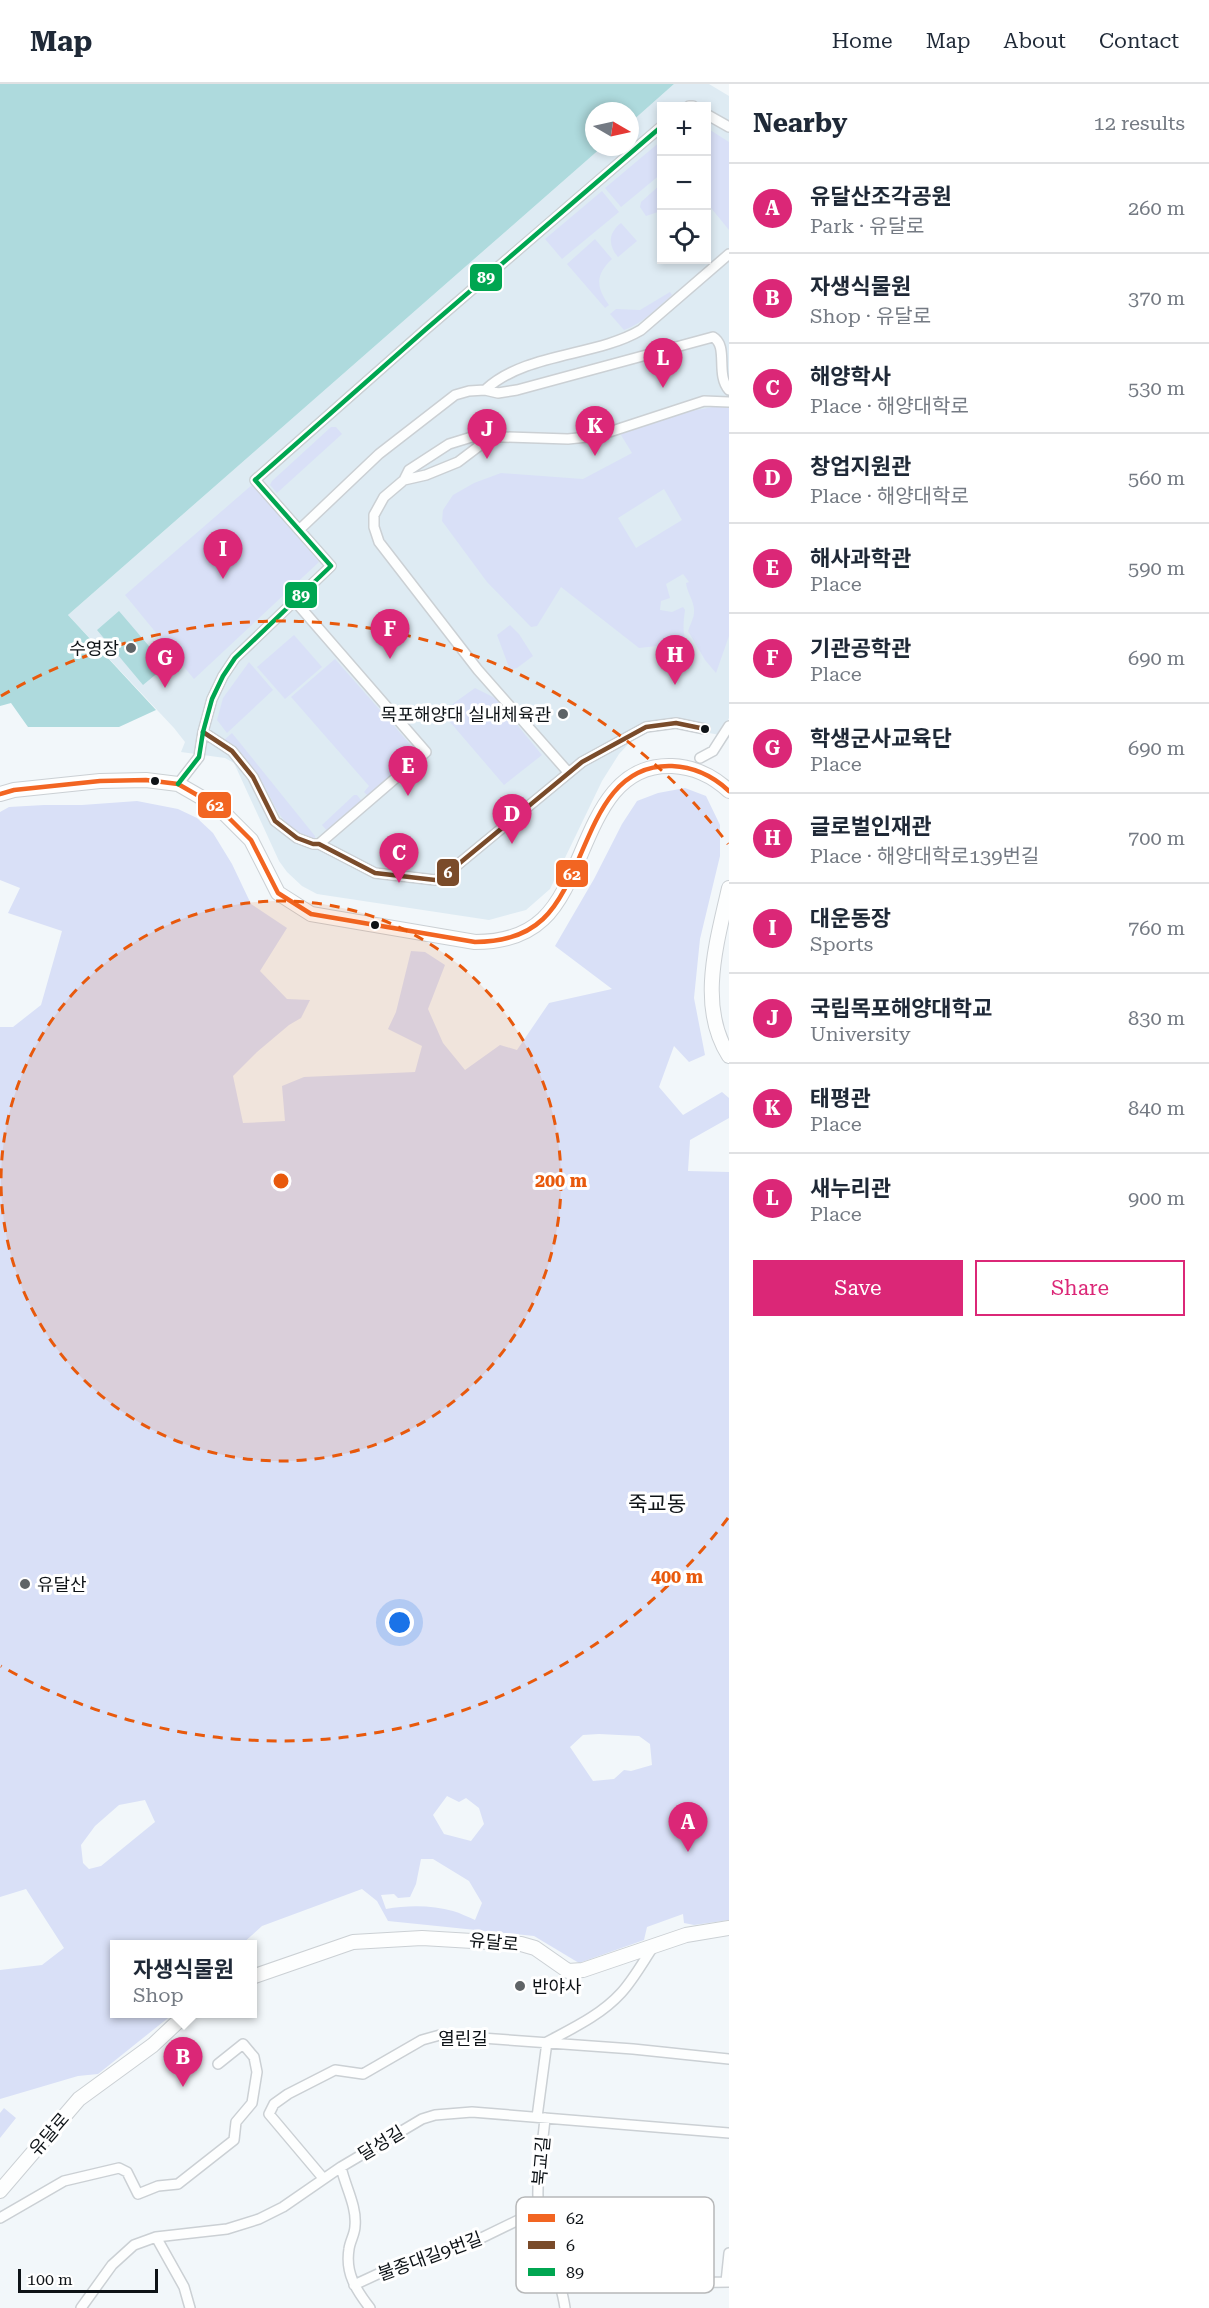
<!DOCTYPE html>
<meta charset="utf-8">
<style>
body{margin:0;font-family:"Roboto Serif","Noto Sans KR",serif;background:#f6f6f7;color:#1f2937}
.controls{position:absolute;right:18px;top:18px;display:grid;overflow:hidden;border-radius:0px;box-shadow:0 3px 9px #0003}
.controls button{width:54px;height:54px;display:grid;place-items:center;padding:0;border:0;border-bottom:2px solid #e0e1e3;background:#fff;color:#1f2937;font:30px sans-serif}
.compass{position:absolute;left:585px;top:18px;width:54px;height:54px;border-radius:50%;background:#fff;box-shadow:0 3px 9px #0003;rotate:99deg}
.scale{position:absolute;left:18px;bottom:15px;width:140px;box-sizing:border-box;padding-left:6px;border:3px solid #0e1317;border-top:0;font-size:16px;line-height:21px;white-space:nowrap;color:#0e1317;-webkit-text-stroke:4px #fff;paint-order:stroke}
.you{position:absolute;left:400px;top:1539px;width:21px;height:21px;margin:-15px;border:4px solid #fff;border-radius:50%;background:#1a73e8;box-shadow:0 0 0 9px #1a73e833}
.badge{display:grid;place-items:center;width:39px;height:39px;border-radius:50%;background:#db2777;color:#fff;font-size:20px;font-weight:700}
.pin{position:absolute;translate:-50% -50px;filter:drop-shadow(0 2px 3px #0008)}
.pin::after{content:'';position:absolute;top:32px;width:21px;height:18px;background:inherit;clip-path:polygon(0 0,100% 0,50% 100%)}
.popup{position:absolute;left:110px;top:1856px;width:147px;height:78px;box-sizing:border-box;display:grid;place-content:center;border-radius:0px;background:#fff;filter:drop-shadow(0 2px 4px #0005);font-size:20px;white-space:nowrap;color:#747a83}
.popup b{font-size:22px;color:#1f2937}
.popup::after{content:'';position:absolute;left:50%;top:100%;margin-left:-12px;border:12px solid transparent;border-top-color:#fff}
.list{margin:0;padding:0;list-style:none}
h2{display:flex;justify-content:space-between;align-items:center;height:78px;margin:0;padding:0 24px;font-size:26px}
h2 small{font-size:20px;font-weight:400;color:#747a83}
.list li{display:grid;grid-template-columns:39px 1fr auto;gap:18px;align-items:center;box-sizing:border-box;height:90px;padding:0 24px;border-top:2px solid #e0e1e3}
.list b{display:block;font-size:22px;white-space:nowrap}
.list p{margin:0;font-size:20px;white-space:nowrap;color:#747a83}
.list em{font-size:20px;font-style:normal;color:#747a83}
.actions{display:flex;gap:12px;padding:18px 24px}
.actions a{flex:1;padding:14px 0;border:2px solid #db2777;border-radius:0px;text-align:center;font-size:21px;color:#db2777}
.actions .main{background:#db2777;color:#fff}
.icon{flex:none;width:33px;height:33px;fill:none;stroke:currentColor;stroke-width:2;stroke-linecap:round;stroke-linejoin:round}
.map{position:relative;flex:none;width:729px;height:2224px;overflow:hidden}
header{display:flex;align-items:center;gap:36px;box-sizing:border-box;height:84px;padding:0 30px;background:#fff;border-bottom:2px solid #e0e1e3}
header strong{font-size:28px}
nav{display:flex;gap:33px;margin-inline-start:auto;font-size:21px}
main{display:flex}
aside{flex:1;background:#fff}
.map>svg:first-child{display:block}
.built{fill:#deebf3;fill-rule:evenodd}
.green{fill:#d9e0f7;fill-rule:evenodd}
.water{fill:#aedadd}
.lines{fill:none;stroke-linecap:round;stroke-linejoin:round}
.street-casing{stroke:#cbd0d4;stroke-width:12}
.secondary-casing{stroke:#cbd0d4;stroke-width:16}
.street{stroke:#fdfefe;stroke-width:9}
.secondary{stroke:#fdfefe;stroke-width:14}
.bus-1-casing{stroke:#fff;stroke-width:9}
.bus-2-casing{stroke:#fff;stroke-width:9}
.bus-3-casing{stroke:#fff;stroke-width:9}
.bus-1{stroke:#f26522;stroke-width:4.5}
.bus-2{stroke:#7a4b2a;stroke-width:4.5}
.bus-3{stroke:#00a651;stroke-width:4.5}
.ring{fill:none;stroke:#e8590c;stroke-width:3;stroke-dasharray:10 8}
.poi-dot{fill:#5e6366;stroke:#fff;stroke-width:2}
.bus-dot{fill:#0e1317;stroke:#fff;stroke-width:2}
.labels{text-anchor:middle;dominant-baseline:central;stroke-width:6;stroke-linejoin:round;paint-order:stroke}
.poi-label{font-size:18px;fill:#0e1317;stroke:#fff;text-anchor:end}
.street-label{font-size:18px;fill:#0e1317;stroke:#fff}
.quarter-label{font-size:21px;fill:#0e1317;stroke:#fff}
.key{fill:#fff;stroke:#b7b8b9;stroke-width:1.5}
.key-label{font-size:16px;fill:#0e1317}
.centre{fill:#e8590c;stroke:#fff;stroke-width:3}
.ring-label{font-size:18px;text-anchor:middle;font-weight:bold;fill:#e8590c;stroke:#fff;stroke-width:6;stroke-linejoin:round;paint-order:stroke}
.line-badge{stroke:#fff;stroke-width:2}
.badge-label{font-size:16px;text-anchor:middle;font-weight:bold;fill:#fff}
</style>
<header>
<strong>Map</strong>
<nav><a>Home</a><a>Map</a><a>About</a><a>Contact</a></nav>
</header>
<main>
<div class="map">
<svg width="729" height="2224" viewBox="0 0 729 2224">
<rect width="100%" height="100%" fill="#f2f7fa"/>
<!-- built -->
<path class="built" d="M674 0H709L729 12V634L720 651 665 641 633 655 619 670 602 697 550 805 526 826 489 836 317 810 302 802 287 788 279 777 234 679 225 674 181 668 185 658 174 644 68 531 602 63H630V39ZM662 22H706V176H662Z"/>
<!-- green -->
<path class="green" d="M707 44 729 58V146L707 119Z
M661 57V90L621 123 605 104Z
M661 100V127L646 132 640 123 641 118Z
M602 107 619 128 562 175 545 155Z
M621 139 637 157 618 173C608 161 608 149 621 139Z
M595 155 612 175C595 191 596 203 609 221L605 224 567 180Z
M670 208 672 211C657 224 642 240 624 246L610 230 616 225 640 226Z
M723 321 729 322V552L716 589 705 576 688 547C690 541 694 534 694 528 695 518 687 509 686 499L689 498 683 490 666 500 670 514 661 517 660 526 672 528 683 523 685 526C682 548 683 555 694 575L657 562 639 564 561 503 537 542 531 543 487 498 442 437 443 426 453 411 474 399 501 389 583 395 632 369 621 351 622 348 671 331ZM664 405 682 436 636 464 618 434Z
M331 343H336L342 350 277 409 270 401 272 397Z
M253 400 319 478 194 595 125 511Z
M510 541 519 550 533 572 517 584 510 586 497 551Z
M294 551 322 583 285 615 257 583Z
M335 575 417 668 368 712 364 708 369 702 291 613Z
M249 578 273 606 227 649 217 636 223 614Z
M475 604 495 614 542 671 504 701 444 631 454 619Z
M232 649 315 752V754C309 754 307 753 302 750 275 736 275 716 259 694 249 680 236 668 224 656Z
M685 704 706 712 720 741V772L700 855 694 914 705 971 689 978 674 962 659 1003 683 1031 722 1008 729 1014V1034L690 1056 688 1087 729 1088V1836L694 1841 684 1839 683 1830 647 1843 644 1856 579 1879 534 1852 388 1837 377 1817 362 1805 262 1842 242 1860H114V1930H173L98 1990 78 1992 0 2015V1886L42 1881 64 1864 26 1805 0 1813V943H13L41 921 62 847 8 829 20 804 0 796V728L9 723 44 721H82L137 717 178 725 197 734 213 749 232 780 251 820 287 844 260 887 287 915 310 916 301 934 289 941 257 968 233 992 243 1039 285 1037 282 1002 304 993 415 988 422 962 388 945 396 928 411 867 425 868 445 881 428 925 443 959 465 986 500 961 517 966 549 919 612 905 555 862 594 795 622 740 637 717 658 709ZM599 1650 639 1652 650 1660 652 1681 631 1687 624 1686 614 1695 593 1697 570 1663 583 1651ZM447 1712 459 1718 466 1714 479 1724 484 1740 471 1757 444 1750 433 1731ZM145 1716 155 1738 101 1782 89 1785 83 1779 81 1761 95 1742 119 1721ZM421 1775H433L469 1797 482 1819 475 1836C468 1833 460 1829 453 1827 433 1821 407 1821 386 1825L381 1811 394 1810 398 1814 410 1813 416 1800Z
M354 711H357L361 716V719L328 748 322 741Z
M4 2024 16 2034 0 2054V2029Z"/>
<!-- water -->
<path class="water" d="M0 0H674L630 39V27H594V63H602L68 531 156 626 119 643H28L11 619 0 622Z
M119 527 166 582 143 601 97 546Z"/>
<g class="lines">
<defs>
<path id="street" d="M689 22H693
M706 30 729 43
M485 306C526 268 595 273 641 246L729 170
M404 396 426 391 458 378 491 353
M299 446 379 370 455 311 469 307 485 306 498 309 517 306 713 253C729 262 715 290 729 306
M294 516 426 668 319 760
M203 648 232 667 253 693 275 737 297 754 313 760H319L375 789 435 796 444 792 582 678 646 643 676 639 705 645
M700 674 713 667 729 642
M568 688 478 586 379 458 374 443V431L384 413 404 396 409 386 449 360 475 352 568 355 597 352 704 317 729 318
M178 700 199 673 203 648 212 615 223 592 235 574 331 482 255 396 425 246 662 42
M537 2033 547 1958C573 1944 601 1931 621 1909 633 1896 643 1878 653 1863
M545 2034C543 2060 535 2101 539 2126 544 2160 560 2189 565 2224
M341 2083C345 2102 357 2122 355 2142 355 2150 350 2157 349 2165 345 2189 356 2206 370 2224
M323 2094 269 2030 274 2020 288 2010 335 1986 363 1990 422 1956 440 1951 633 1965 729 1975
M0 2134 64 2097 119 2084 127 2088 138 2110 158 2102 178 2100 234 2056 236 2038 252 2019 257 1988 254 1973 243 1960 218 1980
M156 2153 184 2203 190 2224
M726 2198 729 2169
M354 2201 393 2183 469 2160 539 2126
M562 2201 729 2198
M81 2224 112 2181 134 2161 156 2153 227 2145 259 2135 283 2123 341 2083 422 2035 435 2031 472 2028 729 2049"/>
<path id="secondary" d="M0 710 14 706 100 697 146 696 178 700 218 723 251 756 278 809 311 830 475 858C500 858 524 853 543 835 589 792 589 679 672 682 695 683 713 692 729 707
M729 804C717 858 697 922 729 972
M252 1893 353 1858 422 1854 521 1860 535 1864 568 1887 583 1886 686 1851 729 1844
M0 2107 79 2015 153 1961 186 1930"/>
</defs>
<!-- street casing -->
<use href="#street" class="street-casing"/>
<!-- secondary casing -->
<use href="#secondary" class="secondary-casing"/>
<!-- street -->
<use href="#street" class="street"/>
<!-- secondary -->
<use href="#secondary" class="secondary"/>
<defs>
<path id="bus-1" d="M0 710 14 706 100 697 146 696 178 700 218 723 251 756 278 809 311 830 475 858C500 858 524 853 543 835 589 792 589 679 672 682 695 683 713 692 729 707"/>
<path id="bus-2" d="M203 648 232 667 253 693 275 737 297 754 313 760H319L375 789 435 796 444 792 582 678 646 643 676 639 705 645"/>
<path id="bus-3" d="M178 700 199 673 203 648 212 615 223 592 235 574 331 482 255 396 425 246 662 42"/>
</defs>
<!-- bus-1 casing -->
<use href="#bus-1" class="bus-1-casing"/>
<!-- bus-2 casing -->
<use href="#bus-2" class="bus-2-casing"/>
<!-- bus-3 casing -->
<use href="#bus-3" class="bus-3-casing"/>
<!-- bus-1 -->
<use href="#bus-1" class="bus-1"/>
<!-- bus-2 -->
<use href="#bus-2" class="bus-2"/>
<!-- bus-3 -->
<use href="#bus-3" class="bus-3"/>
</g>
<!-- distance rings -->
<circle cx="281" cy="1097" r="280" fill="#e8590c" fill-opacity=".12"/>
<g class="ring">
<circle cx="281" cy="1097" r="280"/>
<path d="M728 1434A560 560 0 0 1 1 1582M1 612A560 560 0 0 1 728 760"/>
</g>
<!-- markers -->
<g class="poi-dot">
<circle cx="131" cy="564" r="6"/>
<circle cx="563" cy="630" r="6"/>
<circle cx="25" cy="1500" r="6"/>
<circle cx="520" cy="1902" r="6"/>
</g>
<g class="bus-dot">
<circle cx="705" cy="645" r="5"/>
<circle cx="155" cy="697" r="5"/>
<circle cx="375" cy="841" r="5"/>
</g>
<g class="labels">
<!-- poi labels -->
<g class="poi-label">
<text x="119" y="564">수영장</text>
<text x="551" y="630">목포해양대 실내체육관</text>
<text x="37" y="1500" text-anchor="start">유달산</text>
<text x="532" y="1902" text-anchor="start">반야사</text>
</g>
<!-- street labels -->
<g class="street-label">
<text transform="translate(494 1858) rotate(6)">유달로</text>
<text x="463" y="1954">열린길</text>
<text transform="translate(49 2050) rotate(-49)">유달로</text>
<text transform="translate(381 2059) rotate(-31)">달성길</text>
<text transform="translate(541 2077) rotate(-85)">북교길</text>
<text transform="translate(430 2172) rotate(-20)">불종대길9번길</text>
</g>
<!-- quarter labels -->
<g class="quarter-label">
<text x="657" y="1420">죽교동</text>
</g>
</g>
<!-- legend -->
<rect x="516" y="2113" width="198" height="96" rx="9" class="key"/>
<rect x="528" y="2130" width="27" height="8" fill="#f26522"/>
<rect x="528" y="2157" width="27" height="8" fill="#7a4b2a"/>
<rect x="528" y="2184" width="27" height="8" fill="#00a651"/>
<g class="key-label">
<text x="566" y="2140">62</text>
<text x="566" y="2167">6</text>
<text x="566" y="2194">89</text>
</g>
<circle cx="281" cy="1097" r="9" class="centre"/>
<g class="ring-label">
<text x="561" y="1103">200 m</text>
<text x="677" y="1499">400 m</text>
</g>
<g class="line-badge">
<rect x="469" y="179" width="34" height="29" rx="6" fill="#00a651"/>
<rect x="284" y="497" width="34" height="28" rx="6" fill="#00a651"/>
<rect x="197" y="707" width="35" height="28" rx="6" fill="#f26522"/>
<rect x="436" y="774" width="24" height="29" rx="6" fill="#7a4b2a"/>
<rect x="555" y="775" width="34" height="29" rx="6" fill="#f26522"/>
</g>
<g class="badge-label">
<text x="486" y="199">89</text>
<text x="301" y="517">89</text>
<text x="215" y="727">62</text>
<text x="448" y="794">6</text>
<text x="572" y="796">62</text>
</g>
</svg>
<div class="controls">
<button>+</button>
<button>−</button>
<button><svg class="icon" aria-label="locate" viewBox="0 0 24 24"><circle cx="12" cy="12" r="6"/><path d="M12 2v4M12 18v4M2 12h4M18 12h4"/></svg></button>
</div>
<svg class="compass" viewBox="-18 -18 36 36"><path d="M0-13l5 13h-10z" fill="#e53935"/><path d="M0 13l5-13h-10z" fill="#747a83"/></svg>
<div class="scale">100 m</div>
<div class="you"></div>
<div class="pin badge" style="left:688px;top:1768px">A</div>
<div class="pin badge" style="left:183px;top:2003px">B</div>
<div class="popup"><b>자생식물원</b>Shop</div>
<div class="pin badge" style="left:399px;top:799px">C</div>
<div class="pin badge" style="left:512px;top:760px">D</div>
<div class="pin badge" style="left:408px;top:712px">E</div>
<div class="pin badge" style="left:390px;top:575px">F</div>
<div class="pin badge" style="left:165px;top:604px">G</div>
<div class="pin badge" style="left:675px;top:601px">H</div>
<div class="pin badge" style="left:223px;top:495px">I</div>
<div class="pin badge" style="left:487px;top:375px">J</div>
<div class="pin badge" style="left:595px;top:372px">K</div>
<div class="pin badge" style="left:663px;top:304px">L</div>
</div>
<aside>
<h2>Nearby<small>12 results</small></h2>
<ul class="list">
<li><span class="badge">A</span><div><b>유달산조각공원</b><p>Park · 유달로</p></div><em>260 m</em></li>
<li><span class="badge">B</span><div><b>자생식물원</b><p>Shop · 유달로</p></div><em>370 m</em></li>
<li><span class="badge">C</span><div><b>해양학사</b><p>Place · 해양대학로</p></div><em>530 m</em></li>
<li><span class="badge">D</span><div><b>창업지원관</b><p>Place · 해양대학로</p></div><em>560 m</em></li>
<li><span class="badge">E</span><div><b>해사과학관</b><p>Place</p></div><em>590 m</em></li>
<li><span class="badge">F</span><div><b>기관공학관</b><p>Place</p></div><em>690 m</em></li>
<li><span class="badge">G</span><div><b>학생군사교육단</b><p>Place</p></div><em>690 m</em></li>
<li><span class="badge">H</span><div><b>글로벌인재관</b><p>Place · 해양대학로139번길</p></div><em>700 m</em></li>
<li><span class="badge">I</span><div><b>대운동장</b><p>Sports</p></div><em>760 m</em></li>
<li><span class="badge">J</span><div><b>국립목포해양대학교</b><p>University</p></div><em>830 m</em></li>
<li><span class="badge">K</span><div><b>태평관</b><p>Place</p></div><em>840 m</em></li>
<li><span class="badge">L</span><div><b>새누리관</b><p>Place</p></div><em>900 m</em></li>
</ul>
<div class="actions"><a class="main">Save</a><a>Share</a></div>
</aside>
</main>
